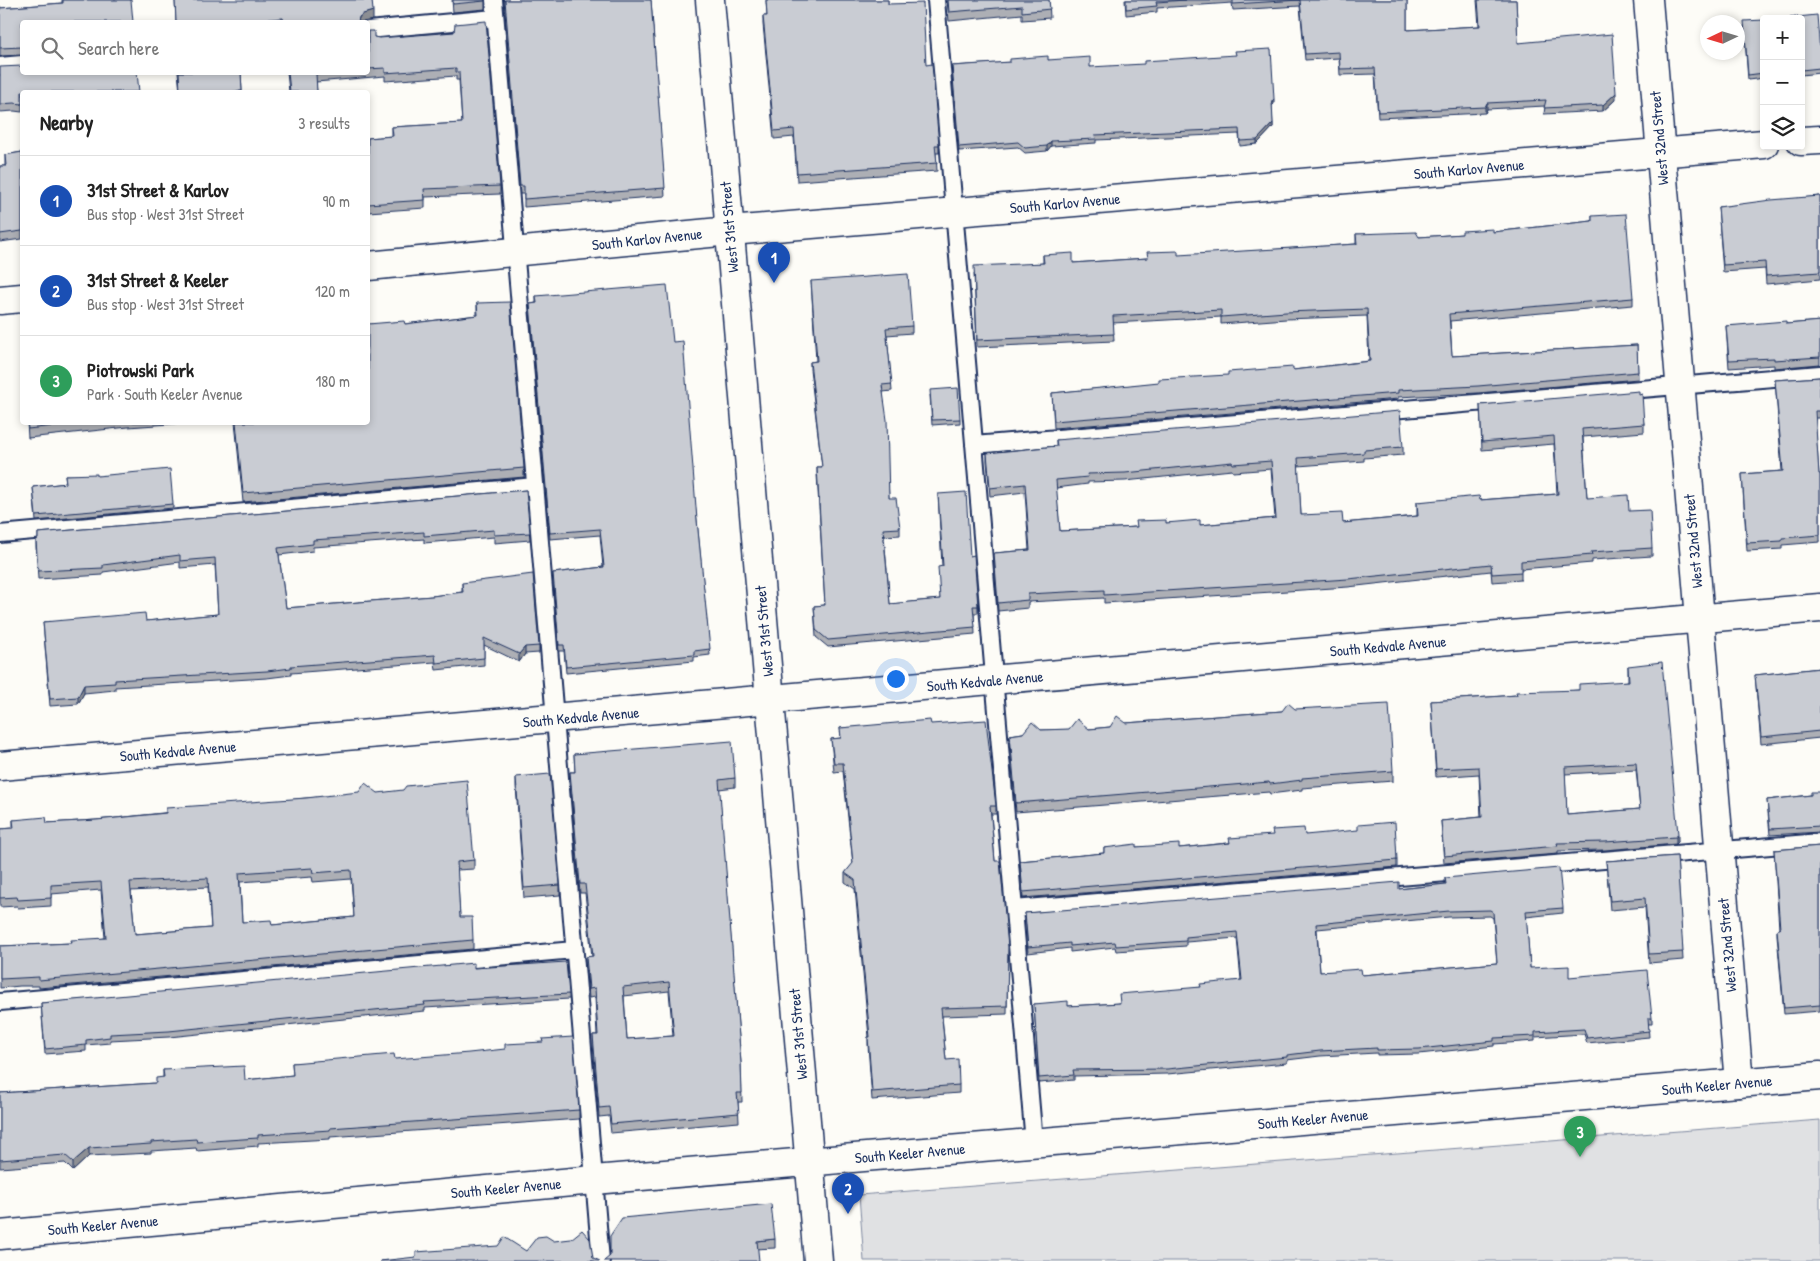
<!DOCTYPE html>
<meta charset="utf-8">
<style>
body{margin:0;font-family:"Patrick Hand",sans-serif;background:#f2f2f2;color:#222}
.controls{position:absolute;right:15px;top:15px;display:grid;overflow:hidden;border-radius:5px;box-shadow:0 2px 8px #0003}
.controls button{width:45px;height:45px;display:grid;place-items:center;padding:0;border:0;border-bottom:1px solid #e0e0e0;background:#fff;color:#222;font:25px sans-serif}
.compass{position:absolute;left:1700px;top:15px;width:45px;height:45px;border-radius:50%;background:#fff;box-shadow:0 2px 8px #0003;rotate:266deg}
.you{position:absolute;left:895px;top:678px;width:18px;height:18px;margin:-12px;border:4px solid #fff;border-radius:50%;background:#1a73e8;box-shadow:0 0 0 8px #1a73e833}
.badge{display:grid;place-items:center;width:32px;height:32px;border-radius:50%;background:#ea580c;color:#fff;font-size:16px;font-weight:700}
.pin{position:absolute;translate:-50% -41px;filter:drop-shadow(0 1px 2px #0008)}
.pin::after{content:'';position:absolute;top:26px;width:18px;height:15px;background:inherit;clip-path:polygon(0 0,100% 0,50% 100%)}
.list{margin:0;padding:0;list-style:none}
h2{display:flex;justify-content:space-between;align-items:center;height:65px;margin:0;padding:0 20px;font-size:21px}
h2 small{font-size:16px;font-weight:400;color:#767676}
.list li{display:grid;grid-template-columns:32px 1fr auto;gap:15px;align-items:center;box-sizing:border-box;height:90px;padding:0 20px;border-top:1px solid #e0e0e0}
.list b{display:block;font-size:19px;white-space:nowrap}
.list p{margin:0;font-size:16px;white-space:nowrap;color:#767676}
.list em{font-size:16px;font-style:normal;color:#767676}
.icon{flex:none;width:28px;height:28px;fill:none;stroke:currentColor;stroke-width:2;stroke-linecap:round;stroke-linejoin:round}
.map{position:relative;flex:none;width:1820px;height:1261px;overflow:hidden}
.search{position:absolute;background:#fff;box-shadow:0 2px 8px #0003;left:20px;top:20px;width:350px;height:55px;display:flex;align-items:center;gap:12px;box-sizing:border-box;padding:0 18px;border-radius:5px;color:#767676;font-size:19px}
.panel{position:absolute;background:#fff;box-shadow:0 2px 8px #0003;left:20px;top:90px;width:350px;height:335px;border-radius:5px}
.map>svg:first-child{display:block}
.green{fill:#e0e1e3;stroke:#7e88a0}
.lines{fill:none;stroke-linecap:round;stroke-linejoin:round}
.lane-casing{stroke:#1b2f5e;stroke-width:20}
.street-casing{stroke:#1b2f5e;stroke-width:31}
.secondary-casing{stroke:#1b2f5e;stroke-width:31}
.lane{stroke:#fdfcf7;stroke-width:16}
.street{stroke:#fdfcf7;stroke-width:28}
.secondary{stroke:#fdfcf7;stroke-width:28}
.wall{fill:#adafb5;stroke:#1b2f5e;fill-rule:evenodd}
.shaded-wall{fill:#8d8f94;stroke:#1b2f5e}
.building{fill:#c9ccd3;stroke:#1b2f5e;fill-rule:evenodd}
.labels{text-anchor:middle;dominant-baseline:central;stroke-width:4;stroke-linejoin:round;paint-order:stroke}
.street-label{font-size:15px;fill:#1b2f5e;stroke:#fdfcf7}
</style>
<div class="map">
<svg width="1820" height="1261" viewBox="0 0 1820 1261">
<rect width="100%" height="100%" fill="#fdfcf7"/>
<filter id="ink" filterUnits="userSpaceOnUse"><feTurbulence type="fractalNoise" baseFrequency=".02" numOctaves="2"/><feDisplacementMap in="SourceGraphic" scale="10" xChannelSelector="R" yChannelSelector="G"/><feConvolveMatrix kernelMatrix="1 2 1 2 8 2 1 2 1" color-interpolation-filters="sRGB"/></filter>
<g filter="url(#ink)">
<!-- green -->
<path class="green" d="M1820 1120V1261H864L859 1195Z"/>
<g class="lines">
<defs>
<path id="lane" d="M494 0 601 1261
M936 0 1034 1143
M368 30 495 18
M0 66 22 64
M974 445 1820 374
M0 534 535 486
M1014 909 1820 842
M0 1002 574 950"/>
<path id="street" d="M1648 0 1739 1083
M1801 141 1820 140
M368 266 730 231 1764 144
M0 300 22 298
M0 766 1820 608"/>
<path id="secondary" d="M710 0 818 1261
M0 1235 594 1180 1820 1076"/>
</defs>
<!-- lane casing -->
<use href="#lane" class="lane-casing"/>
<!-- street casing -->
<use href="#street" class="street-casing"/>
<!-- secondary casing -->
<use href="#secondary" class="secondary-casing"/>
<!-- lane -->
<use href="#lane" class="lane"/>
<!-- street -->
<use href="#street" class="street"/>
<!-- secondary -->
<use href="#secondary" class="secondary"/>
</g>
<!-- wall -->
<path class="wall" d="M62 0H131L22 22V55L0 56V8L62 3Z
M175 0 373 20 363 22H176Z
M452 0H485V9L453 12Z
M504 0H651L665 196 524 207V194H520Z
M766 0H888V4L926 65 939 145V153H936L937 171 797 181 794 137 774 139 763 24V16H767Z
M947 0H1049L1050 18 1022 20V14L949 21Z
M1125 0H1407V30L1479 26 1477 0H1516L1518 43 1616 99 1603 111 1544 114 1545 106 1487 109 1485 113 1378 118 1375 74 1340 75 1339 58 1305 60 1300 6 1233 10 1232 3 1157 8V12L1126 15Z
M1801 19 1820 53V73L1801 75Z
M1764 20V78L1748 80 1744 26Z
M368 31 374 37 379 38 454 32 500 186V194L425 197V208L368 212V138L392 136V127L462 123 459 80H456V76L385 81V76L316 82 317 92H289L287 72H368Z
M1048 60 1090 67 1274 104 1272 106 1273 127 1257 144 1240 146 1239 134 1096 140V143L1051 146 1047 151 1025 153 1018 147 959 151 952 66Z
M0 67 22 92V112L14 111 0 112Z
M178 72H241L242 92H180Z
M22 152V239L0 242V166H5V155Z
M1820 196V279L1766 284 1765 269 1723 272 1718 207Z
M1592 216 1633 298V305L1450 321 1452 356 1637 345 1638 379 1478 393 1398 397V399L1054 428 1052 393 1293 370 1369 361 1367 316 1286 319 1221 324V317L1113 323 1114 341 977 347 974 273 1043 263V255L1073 263 1356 244V234L1419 237 1493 232 1592 221Z
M811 281 912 326V333L887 335 892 391 883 392 889 498 900 528V535L884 536 890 604 940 599 942 566 938 494 970 556 978 606V613H974L975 634 828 647 816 637 814 606 825 605 817 474V467H822L810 369V362L816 361Z
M536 296 673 342 697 520 710 655 694 657V661L566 673 564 651H559L553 573 603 567 600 535 550 539 530 310V304L536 303Z
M477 303 524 468V477L243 502 235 422H368L405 324 477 315Z
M1820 321V364L1774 368V365L1729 368 1726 326 1786 324Z
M21 345H22V377L21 355Z
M1820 377V418H1815L1819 474H1820V542L1782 545V549L1747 551 1742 474 1782 471 1775 380Z
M930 395 960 419V423L932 425Z
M1639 395 1644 424V432L1583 437 1587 498 1629 511 1652 548V556L1592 560V563L1521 569V580L1492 582 1491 571 1348 587 1104 603V598L1028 602V608L998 611 994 553 1029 550 1025 492 990 496 987 461V453L1056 446V440L1403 447V455L1364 458V461L1298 466 1301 515 1343 523 1417 516V502L1480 500 1557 494 1554 444 1482 450 1480 405ZM1271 469 1275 518 1200 525 1166 523 1136 527 1060 531 1056 488 1088 484V482L1125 481 1232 470 1233 472Z
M27 422H198L128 427 28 438Z
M65 475 97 476 173 504V508L36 521 33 487 66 483Z
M526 490 530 540 494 543V537L424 543V539L313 547V551L279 555 286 608 432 596 462 592V583L539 646V653L525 654 519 662 484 645V665L436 670 435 662 291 673V675L267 678 115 687V690L84 693 78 704 50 706 43 622 146 621 218 614 215 565 180 568V562L103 572V575L38 579 36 547V540H38V533Z
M1628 666 1678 842 1676 844 1605 850 1558 851V854L1444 863 1441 821 1481 817 1479 774 1436 777 1431 701 1517 695 1579 690 1628 681ZM1636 770 1640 809 1567 815 1565 774Z
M1820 668V738L1761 744 1755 675Z
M1295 709 1393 771V781L1302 788V790L1270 794 1269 792 1016 812 1010 744V735L1041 730 1089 729 1110 727 1126 723 1282 711Z
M931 724 996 806V814H991L995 861 1008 947 1007 1014 942 1016 946 1060 959 1085V1093L872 1100 868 1045V1037H869L855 889 845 882V873L853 864 843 771 834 772 831 739 841 738 840 728Z
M574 754 735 778V787L719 789 741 1063 742 1102H738L739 1122 611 1133 609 1116 599 1117 593 1044V1035H597L595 997 589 998 586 966V957H592L585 893H580L570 781V772H575ZM669 991 673 1036 627 1039 624 996Z
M516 777 560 885V895L524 898 516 786Z
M1820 792V832L1770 835 1767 800 1811 795Z
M378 793 474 860V869L457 870 460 917 473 940V949L39 988V986H20L0 988V946L72 943 105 938 101 890 51 894V906L18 908 17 906 0 907V829L13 828V820L47 823 96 820 306 798ZM312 877 313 882 351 879 354 917 272 925 242 922 240 882ZM208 887 211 928 135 934 131 891Z
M1305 835 1397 860V867L1023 898 1020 861 1104 853V848L1136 847 1179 848Z
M1820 846V1011L1784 1014 1777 935V929H1779L1774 850Z
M1677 856 1683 960 1649 963 1645 907 1610 910 1606 861Z
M1445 878 1563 908V913L1526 917 1530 968 1569 977 1652 1018V1024H1648L1649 1037 1587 1043 1584 1034 1535 1037V1041L1494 1044V1046L1419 1054 1377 1055V1053L1320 1056 1287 1060V1063L1167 1074 1074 1076V1080L1039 1083 1034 1004 1068 1006 1120 1003 1201 987 1241 980 1237 938 1186 942V946L1116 951 1115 947 1070 952V948L1028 953 1025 913 1399 889 1445 884ZM1490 916 1493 918 1497 963 1362 975 1320 972 1317 929 1449 917Z
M474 968 569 994V999L425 1008V1011L354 1018 169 1037 110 1040V1043L86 1045V1051L45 1054 41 1003Z
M395 1059 579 1110V1119L330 1137V1139L258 1143V1146L197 1151 196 1148 151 1151V1153L89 1156 73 1171 65 1163 0 1168V1093L156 1083 163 1077V1070L245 1080 293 1075 292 1063Z
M775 1239V1248L610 1256Z"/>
<!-- shaded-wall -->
<path class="shaded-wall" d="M373 11V20L363 22H358L359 17 363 14Z
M1616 93V99L1603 111V105Z
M1274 99V104L1272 106V101Z
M1487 103V109L1485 113V107Z
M1273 123V127L1257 144V140Z
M1051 141V146L1047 151V146Z
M525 647V654L519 662V654Z
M84 685V693L78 704V697Z
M1678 834V842L1676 844V837Z
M89 1148V1156L73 1171V1162Z"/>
<!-- building -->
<path class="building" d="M63 0H131L133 22H22V47L0 48V8L63 3Z
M175 0H372L373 11 363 14 359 17 358 22H284L283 18 238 22H176Z
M453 0H485V1L453 4Z
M505 0H651L665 188 524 199V186H520Z
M766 0H888V4L923 3 926 65 932 64 939 145H935L937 163 797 173 794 129 774 131 763 16H767Z
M948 0H1049L1050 9 1022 12V6L949 12Z
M1126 0H1186L1156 2 1157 6 1126 9Z
M1233 0H1407V30L1480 26 1478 0H1516L1518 43 1612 34 1616 93 1603 105 1544 108 1546 100 1487 103 1485 107 1378 112 1375 68 1340 69 1339 52 1305 54 1300 0 1233 4Z
M1817 15 1820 53V68L1801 70V19H1787V18Z
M1764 20V73L1748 75 1744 21Z
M486 21 500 186 424 189 425 200 368 204V138L393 136 392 127 462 123 459 72H456V68L385 73V68L368 69V31H374V37L379 38 454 32 455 24Z
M1271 49 1274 99 1272 101 1273 123 1257 140 1240 141 1239 129 1095 135 1096 139 1051 141 1047 146 1025 148 1018 142 959 147 952 66 1010 62V59L1048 56V60L1090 57V67L1144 64V61L1236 55 1235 51Z
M22 66V72H137L139 92H22V104L14 103 0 104V67Z
M179 72H241L242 91 223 92H180Z
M288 72H335L316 74 317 92H290Z
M22 152V231L0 234V166H6L5 155Z
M1820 196V272L1766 276 1765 262 1723 265 1718 207 1771 200Z
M1626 214 1633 298 1449 314 1452 356 1637 345 1638 372 1478 386 1398 390V393L1054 421 1052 393 1159 382V379L1228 375V372L1293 367V370L1370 361 1367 309 1286 312 1221 317V310L1113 316 1114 334 977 340 974 266 1044 263 1043 255 1073 253V263L1148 258 1147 252 1178 251V255L1357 244 1356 234 1416 232 1419 237 1462 234V231L1493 229V232L1592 221V216Z
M908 274 912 326 886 328 892 384 882 385 887 420 889 498H896L900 528 883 529 890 604 940 599 938 567 943 566 938 494 966 492 970 556 974 555 978 606H973L975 627 828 640 816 630 814 606 825 605 817 467H822L810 362 817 361 811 281Z
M667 285 673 342 683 341 697 520 710 649 694 651V655L566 667 564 645H559L553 573 604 567 600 529 550 533 530 304 537 303 536 296Z
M510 302 524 468 243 493 236 422H368V324L404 321 405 324 478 315 477 303Z
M1786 321V324L1820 321V357L1774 360V358L1729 360 1726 326Z
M21 345H22V367Z
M1820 377V411H1815L1819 474H1820V535L1782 538V541L1747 543 1742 474 1783 471 1775 380Z
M958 388 960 419 932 420 930 390Z
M1639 391V395L1642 394 1644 424 1582 429 1587 498 1628 495 1629 511 1650 510 1652 548 1591 552 1592 555 1521 561V572L1492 574 1491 564 1348 579 1104 595V590L1028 594V600L998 603 994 553 1030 550 1025 484 990 488 987 453 1057 446 1056 440 1400 411 1403 447 1364 450V453L1298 458 1301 515 1342 513 1343 523 1418 516 1417 502 1479 496 1480 500 1558 494 1554 436 1482 442 1480 405ZM1271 461 1276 518 1200 525V520L1166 523V520L1136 521 1137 527 1060 531 1056 480 1088 477 1087 474 1125 473 1232 462 1233 464Z
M27 422H87L28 429Z
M170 469 173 504 36 516 33 487 66 483 65 475 97 474V476Z
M526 490 530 533 494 535V530L424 536V532L313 540V544L278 548 286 608 432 596 463 592 462 583 533 574 539 646 525 647 519 654 484 638V658L436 663 435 655 291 666V668L267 671 115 680V683L84 685 78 697 50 699 43 622 145 613 146 621 218 614 215 558 180 561V555L103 565V568L38 571 36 540 38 539V533Z
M1662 662 1678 834 1676 837 1605 842 1557 843 1558 846 1444 856 1441 821 1482 817 1479 767 1436 769 1431 701 1517 695 1516 692 1579 690V684L1629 681 1628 666ZM1636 763 1640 809 1567 815 1565 767Z
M1820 668V731L1761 737 1755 675Z
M1288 703 1295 709 1389 704 1393 771 1302 778V780L1270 784 1269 782 1016 803 1010 735 1023 733 1032 722 1041 730 1069 729 1077 719 1089 729 1110 727 1117 716 1126 723 1282 711Z
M930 720 931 724 986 720 996 806H990L995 861H1000L1008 947 1007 1006 941 1008 946 1060 958 1059 959 1085 872 1092 868 1037H870L855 880 845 873 853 863 843 763H834L831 739 841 738 840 728Z
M732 741 735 778 719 780 741 1063 742 1093H737L739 1113 611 1124 609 1107 599 1108 593 1035H598L595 988 589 989 586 957 593 956 585 884H580L570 772H575L574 754ZM669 982 674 1036 627 1039 623 987Z
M550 774 560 885 524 888 516 777Z
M467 780 474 860 457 862 460 917H472L473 940 39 980V977L20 978 0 979V946L72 943 71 940 106 938 101 882 51 885V898L18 900 17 897 0 898V829L14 828 13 820 46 817 47 823 96 820 166 813V808L306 798 359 792 365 783 378 793 403 790 406 786ZM312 868 313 873 351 870 354 917 272 925 271 920 242 922 239 873ZM208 878 211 928 135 934 130 882Z
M1811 792H1820V826L1770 829 1767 800 1811 795Z
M1395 822 1397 860 1023 892 1020 861 1104 853V848L1136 844V847L1179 844V848L1230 843 1229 838 1273 835 1272 830 1304 828 1305 835 1358 830V825Z
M1820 846V1005L1784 1008 1777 929H1780L1774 850Z
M1677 856 1683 952 1649 954 1645 898 1610 901 1606 861Z
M1559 868 1563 908 1526 911 1530 968 1569 966V977L1647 970 1652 1018H1648L1649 1031 1587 1038 1584 1029 1535 1032V1036L1494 1038V1041L1419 1049 1377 1050V1048L1320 1051 1287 1055V1057L1167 1069 1073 1070 1074 1075 1039 1078 1034 1004 1068 1001V1006L1120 1003 1119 994 1201 987 1200 984 1242 980 1237 932 1186 937V941L1116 946 1115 942 1070 946V943L1028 947 1025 913 1399 882V889L1446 884 1445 878ZM1490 910 1493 912 1497 963 1362 975 1361 969 1320 972 1316 924 1449 911Z
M566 962 569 994 424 1002 425 1005 354 1012 169 1031 110 1034V1037L86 1040V1045L45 1049 41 1003 474 963V968Z
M573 1037 579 1110 330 1128V1130L258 1135V1138L197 1142 196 1139 151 1142V1144L89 1148 73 1162 65 1155 0 1160V1093L156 1083V1078L164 1077 163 1070 244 1066 245 1080 293 1075 292 1063 394 1054 395 1059 469 1053 505 1049V1044L543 1042 542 1039Z
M771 1204 775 1239 757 1241 759 1261H604L610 1256V1236L622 1218Z
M582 1230 590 1239 593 1258 600 1261H380L416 1257V1252L498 1246 504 1237 526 1251 537 1237 546 1236 554 1241 571 1239Z"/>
</g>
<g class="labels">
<!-- street labels -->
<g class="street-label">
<text transform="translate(1659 138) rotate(-95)">West 32nd Street</text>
<text transform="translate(1469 169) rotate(-5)">South Karlov Avenue</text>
<text transform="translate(1065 203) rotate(-5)">South Karlov Avenue</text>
<text transform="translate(729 227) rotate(-95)">West 31st Street</text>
<text transform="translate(647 239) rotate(-6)">South Karlov Avenue</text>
<text transform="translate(1693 541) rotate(-95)">West 32nd Street</text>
<text transform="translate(764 631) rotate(-95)">West 31st Street</text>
<text transform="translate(1388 646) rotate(-5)">South Kedvale Avenue</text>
<text transform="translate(985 681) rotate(-5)">South Kedvale Avenue</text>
<text transform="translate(581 717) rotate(-5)">South Kedvale Avenue</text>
<text transform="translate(178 751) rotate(-5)">South Kedvale Avenue</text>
<text transform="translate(1727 945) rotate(-95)">West 32nd Street</text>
<text transform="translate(798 1034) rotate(-95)">West 31st Street</text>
<text transform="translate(1717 1085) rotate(-5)">South Keeler Avenue</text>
<text transform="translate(1313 1119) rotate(-5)">South Keeler Avenue</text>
<text transform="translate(910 1153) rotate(-5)">South Keeler Avenue</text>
<text transform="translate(506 1188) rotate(-5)">South Keeler Avenue</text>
<text transform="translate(103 1225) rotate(-5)">South Keeler Avenue</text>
</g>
</g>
</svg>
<div class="controls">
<button>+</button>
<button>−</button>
<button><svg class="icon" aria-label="layers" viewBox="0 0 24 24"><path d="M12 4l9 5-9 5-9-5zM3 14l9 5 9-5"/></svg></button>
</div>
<svg class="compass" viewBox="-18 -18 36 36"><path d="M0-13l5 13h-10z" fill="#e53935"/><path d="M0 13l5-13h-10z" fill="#767676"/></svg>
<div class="you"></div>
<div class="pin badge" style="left:774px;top:283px;background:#1a4fb4">1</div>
<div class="pin badge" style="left:848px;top:1214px;background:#1a4fb4">2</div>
<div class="pin badge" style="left:1580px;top:1157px;background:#2e9e5b">3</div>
<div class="search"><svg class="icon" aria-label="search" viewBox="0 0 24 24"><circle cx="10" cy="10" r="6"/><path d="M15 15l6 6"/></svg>Search here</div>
<section class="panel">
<h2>Nearby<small>3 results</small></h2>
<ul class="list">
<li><span class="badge" style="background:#1a4fb4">1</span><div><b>31st Street &amp; Karlov</b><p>Bus stop · West 31st Street</p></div><em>90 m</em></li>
<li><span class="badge" style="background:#1a4fb4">2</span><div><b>31st Street &amp; Keeler</b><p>Bus stop · West 31st Street</p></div><em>120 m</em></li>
<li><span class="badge" style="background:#2e9e5b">3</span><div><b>Piotrowski Park</b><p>Park · South Keeler Avenue</p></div><em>180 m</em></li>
</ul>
</section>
</div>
